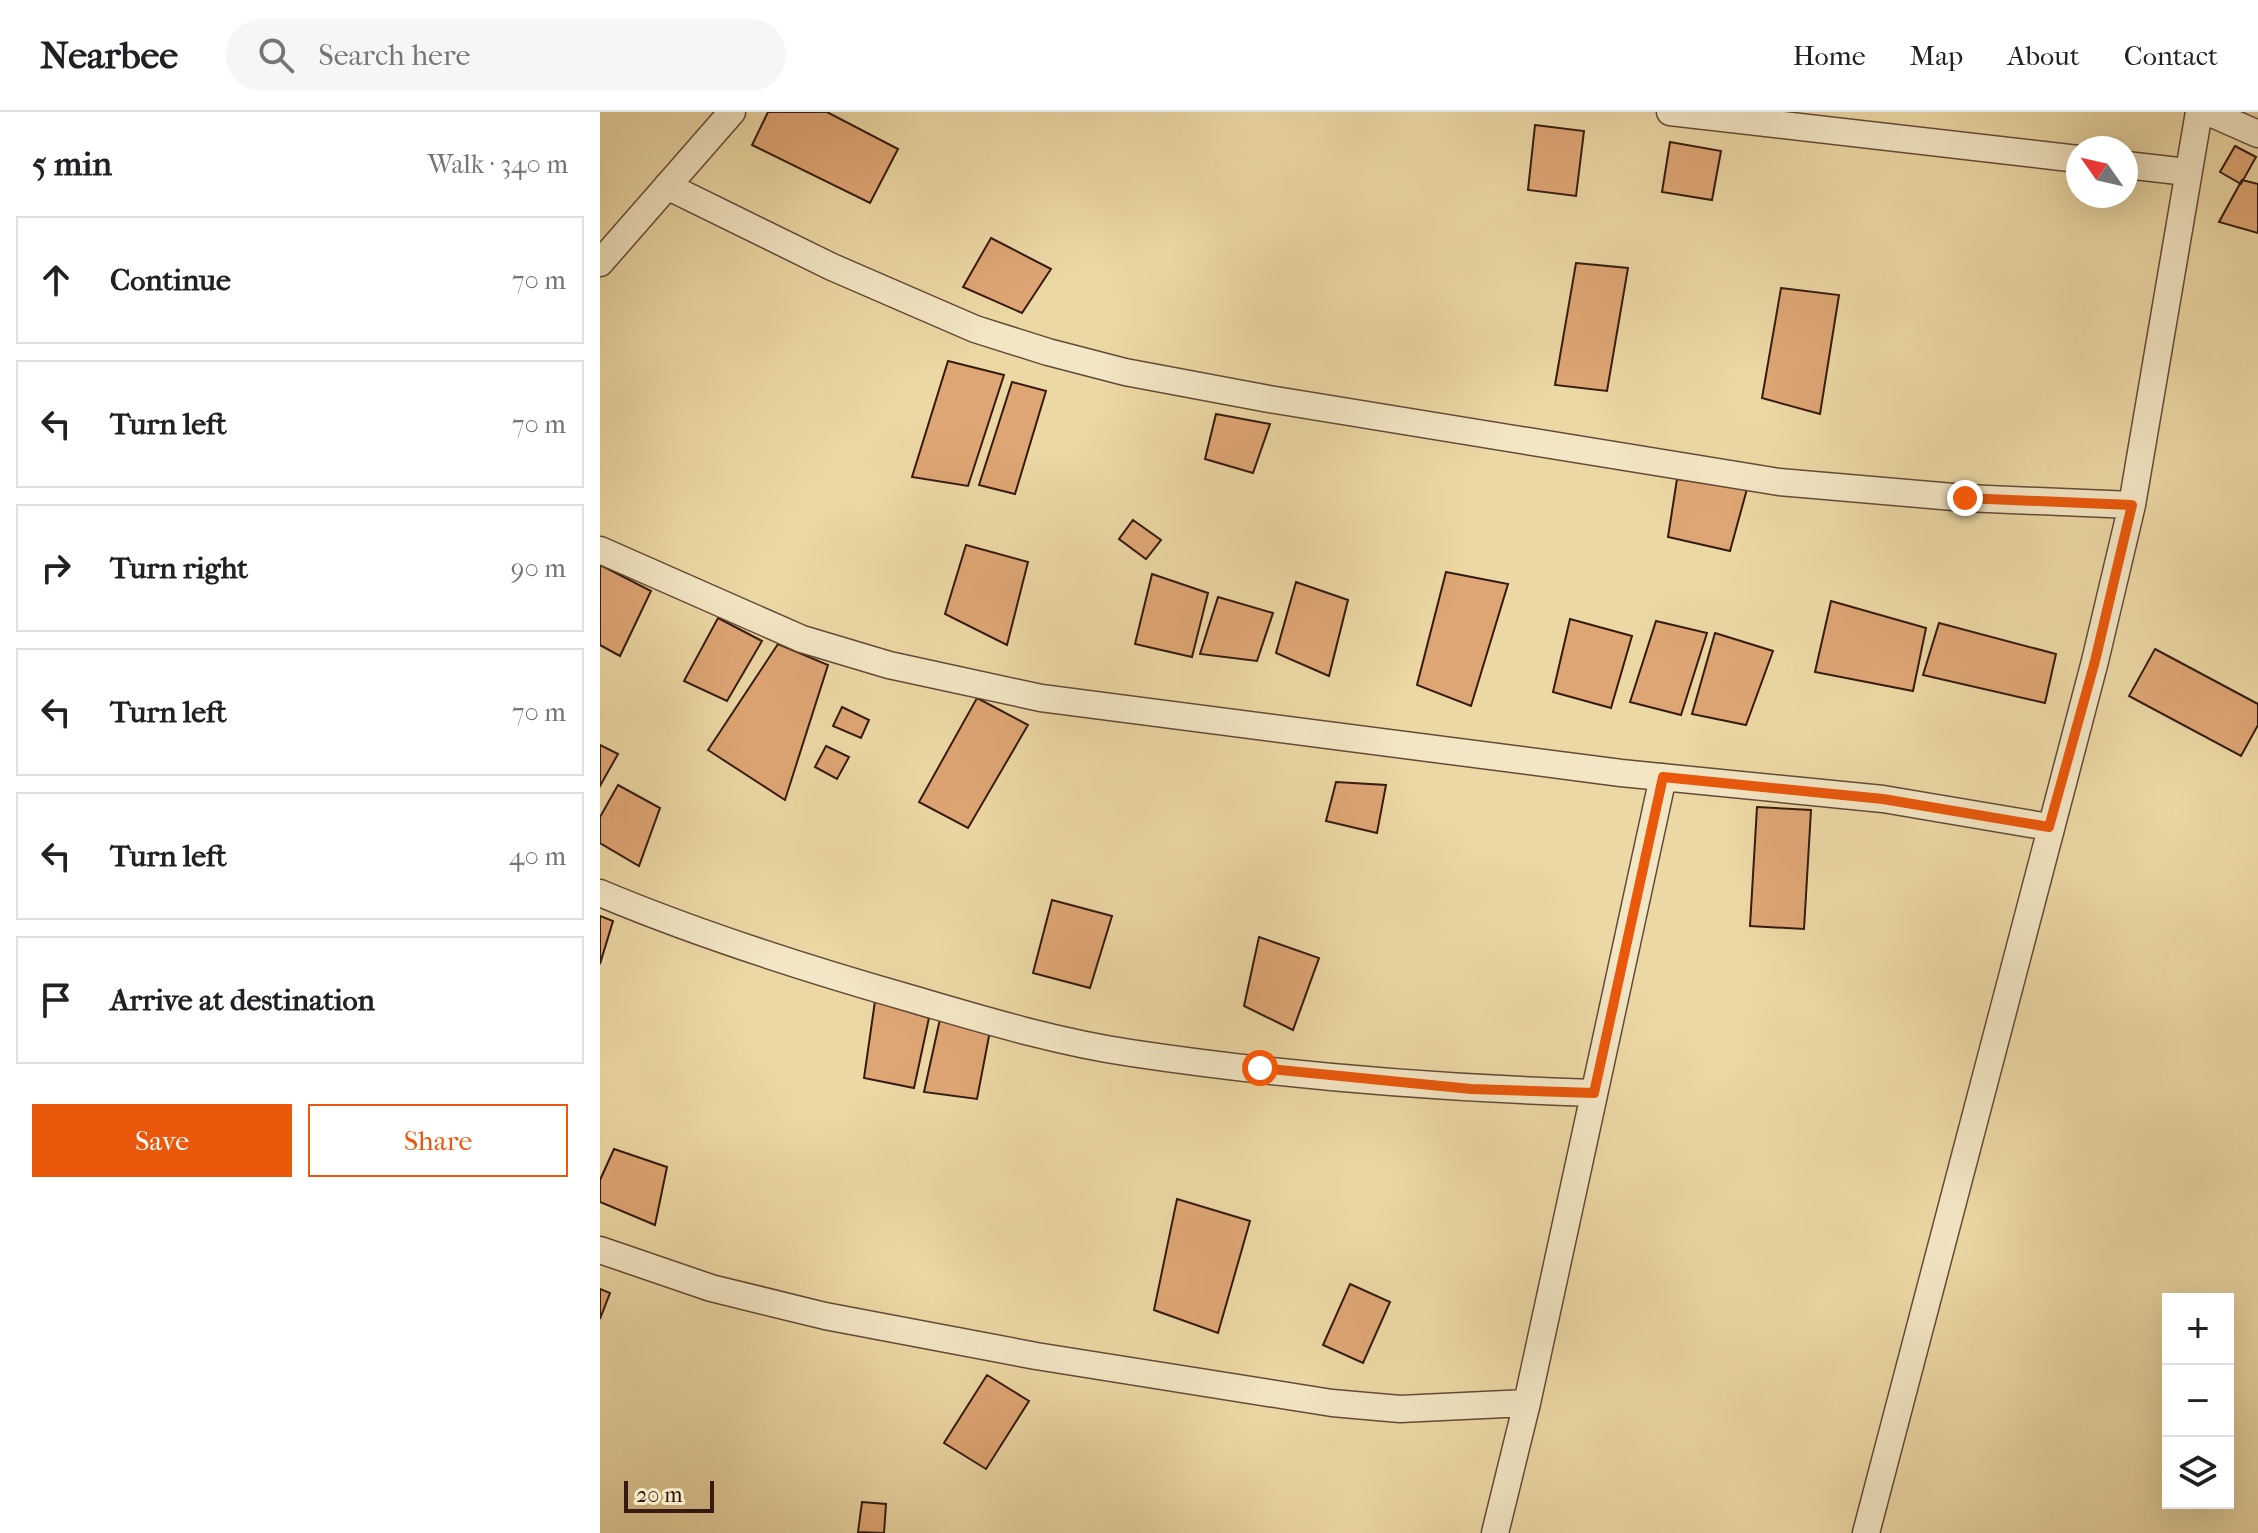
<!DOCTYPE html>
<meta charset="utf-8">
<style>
body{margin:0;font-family:"IM FELL French Canon",serif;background:#f6f6f6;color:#202124}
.controls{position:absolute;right:24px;bottom:24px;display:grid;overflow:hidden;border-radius:0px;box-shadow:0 8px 32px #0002}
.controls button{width:72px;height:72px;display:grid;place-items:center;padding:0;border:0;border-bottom:2px solid #e0e0e0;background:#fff;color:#202124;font:40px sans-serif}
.compass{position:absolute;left:1466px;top:24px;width:72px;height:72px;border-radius:50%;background:#fff;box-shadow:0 8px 32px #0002;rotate:304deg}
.scale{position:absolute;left:24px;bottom:20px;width:90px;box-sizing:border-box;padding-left:8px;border:4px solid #351a11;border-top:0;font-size:22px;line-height:28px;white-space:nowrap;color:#351a11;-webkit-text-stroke:6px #f3e6c4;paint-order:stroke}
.stop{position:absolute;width:24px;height:24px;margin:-18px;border:6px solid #ea580c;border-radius:50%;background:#fff}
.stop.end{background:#ea580c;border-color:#fff;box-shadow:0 2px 8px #0008}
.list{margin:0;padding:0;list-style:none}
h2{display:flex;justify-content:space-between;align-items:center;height:104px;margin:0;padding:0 32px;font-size:34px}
h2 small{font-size:26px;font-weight:400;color:#757577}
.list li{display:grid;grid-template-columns:52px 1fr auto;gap:24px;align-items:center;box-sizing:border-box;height:128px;margin:0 16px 16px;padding:0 16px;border:2px solid #e0e0e0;border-radius:0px}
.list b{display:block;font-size:30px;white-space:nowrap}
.list em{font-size:26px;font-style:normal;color:#757577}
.actions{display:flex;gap:16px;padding:24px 32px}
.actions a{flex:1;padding:18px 0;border:2px solid #ea580c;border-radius:0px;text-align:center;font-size:28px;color:#ea580c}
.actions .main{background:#ea580c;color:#fff}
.icon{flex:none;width:44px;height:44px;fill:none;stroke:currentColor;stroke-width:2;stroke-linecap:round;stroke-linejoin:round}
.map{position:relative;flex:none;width:1658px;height:1421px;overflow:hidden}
header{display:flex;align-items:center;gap:48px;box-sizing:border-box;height:112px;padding:0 40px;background:#fff;border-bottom:2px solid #e0e0e0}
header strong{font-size:38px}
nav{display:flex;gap:44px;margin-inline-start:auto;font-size:28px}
.search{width:560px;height:72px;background:#f6f6f6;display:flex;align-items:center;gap:20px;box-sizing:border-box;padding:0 28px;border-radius:44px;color:#757577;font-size:30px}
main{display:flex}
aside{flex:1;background:#fff}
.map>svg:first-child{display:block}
.building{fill:#dfa675;stroke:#351a11;stroke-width:2}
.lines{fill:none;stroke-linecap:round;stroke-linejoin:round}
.minor-casing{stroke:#634a36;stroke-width:29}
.minor{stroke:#f3e6c4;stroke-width:26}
.route{stroke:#ea580c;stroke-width:10}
</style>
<header>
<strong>Nearbee</strong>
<div class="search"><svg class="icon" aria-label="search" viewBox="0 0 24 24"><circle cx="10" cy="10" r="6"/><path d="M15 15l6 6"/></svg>Search here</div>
<nav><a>Home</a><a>Map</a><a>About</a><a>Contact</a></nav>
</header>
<main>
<aside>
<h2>5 min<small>Walk · 340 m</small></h2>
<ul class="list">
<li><svg class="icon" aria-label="ahead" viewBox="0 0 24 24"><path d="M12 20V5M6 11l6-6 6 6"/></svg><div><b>Continue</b></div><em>70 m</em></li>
<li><svg class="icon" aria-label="left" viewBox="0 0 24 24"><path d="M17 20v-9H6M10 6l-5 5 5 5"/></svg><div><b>Turn left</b></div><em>70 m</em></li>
<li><svg class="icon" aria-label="right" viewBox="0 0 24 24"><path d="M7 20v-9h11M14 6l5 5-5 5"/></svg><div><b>Turn right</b></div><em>90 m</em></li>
<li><svg class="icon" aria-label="left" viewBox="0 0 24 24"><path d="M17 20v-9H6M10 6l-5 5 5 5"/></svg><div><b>Turn left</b></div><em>70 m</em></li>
<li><svg class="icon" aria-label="left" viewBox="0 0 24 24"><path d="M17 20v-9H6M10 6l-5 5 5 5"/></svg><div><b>Turn left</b></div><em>40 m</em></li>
<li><svg class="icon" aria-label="arrive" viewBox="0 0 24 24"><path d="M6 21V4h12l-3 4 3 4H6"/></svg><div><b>Arrive at destination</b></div></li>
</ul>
<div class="actions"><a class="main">Save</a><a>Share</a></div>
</aside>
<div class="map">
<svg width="1658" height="1421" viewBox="0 0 1658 1421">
<rect width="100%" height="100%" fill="#ecd8a5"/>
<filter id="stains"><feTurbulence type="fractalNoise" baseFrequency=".0025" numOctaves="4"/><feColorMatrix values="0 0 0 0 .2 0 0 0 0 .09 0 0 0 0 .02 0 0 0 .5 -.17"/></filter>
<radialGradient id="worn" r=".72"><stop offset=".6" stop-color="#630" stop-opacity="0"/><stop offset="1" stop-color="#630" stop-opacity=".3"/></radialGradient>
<!-- building -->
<path class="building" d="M168 0H227L298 37 270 91 152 33Z
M935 13 984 19 976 84 928 78Z
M1070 30 1121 39 1112 88 1062 80Z
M1635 34 1656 45 1641 72 1620 60Z
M1642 68 1658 72V121L1619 110Z
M391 126 451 157 422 201 363 175Z
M976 151 1028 156 1007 279 955 273Z
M1181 176 1239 183 1220 302 1162 286Z
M348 249 404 263 368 374 312 365Z
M412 270 446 279 415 382 379 373Z
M616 302 670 312 653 361 605 347Z
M1077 367 1147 377 1130 439 1068 425Z
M533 408 561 428 546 447 519 427Z
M366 433 428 450 407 533 345 502Z
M0 453 51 479 20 544 0 533Z
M846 460 908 472 871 594 817 573Z
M552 462 608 481 592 545 535 532Z
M696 470 748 488 729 564 676 541Z
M618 485 673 501 657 549 600 542Z
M1231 489 1326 516 1313 579 1215 560Z
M118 506 162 529 127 589 84 569Z
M970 507 1032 524 1011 596 953 580Z
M1056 509 1107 521 1081 603 1030 590Z
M1339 511 1456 542 1445 591 1323 563Z
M1115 521 1173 539 1146 613 1092 602Z
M178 532 228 553 185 688 108 638Z
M1555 537 1658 592V613L1641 644 1529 584Z
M377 586 428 613 368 716 319 690Z
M242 595 269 608 261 626 233 614Z
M0 633 18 642 0 674Z
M226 634 249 645 237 667 215 655Z
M736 670 786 673 777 721 726 709Z
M18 673 60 696 39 754 0 731V705Z
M1157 695 1211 698 1204 817 1150 814Z
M452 788 512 804 490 876 433 861Z
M0 804 13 809 0 852Z
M659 825 719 846 693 918 644 894Z
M275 889 329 906 314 976 264 966Z
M340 907 390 919 377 987 324 980Z
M14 1037 67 1055 55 1113 0 1090V1068Z
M577 1087 650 1109 618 1221 554 1198Z
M750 1172 790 1190 763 1251 723 1233Z
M0 1177 10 1181 0 1207Z
M387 1263 429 1289 386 1357 344 1331Z
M262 1390 286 1392 284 1421 258 1420Z"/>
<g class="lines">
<defs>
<path id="minor" d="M1070 0 1478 47
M1608 0 1658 22
M1526 53 1587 60
M67 74 232 155 375 217 448 240 525 260 669 287 1179 370 1365 386 1532 393
M0 151 132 0
M0 438 202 527 289 553 441 586 1021 661 1283 687 1449 715
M0 781C100 823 204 856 309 886 381 907 456 930 531 941 684 964 840 976 994 981
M0 1138 111 1176 225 1204 436 1244 732 1291 800 1297 927 1291
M895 1421 927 1291 1063 665
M1266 1421 1495 549 1532 393 1599 0"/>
</defs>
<!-- minor casing -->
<use href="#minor" class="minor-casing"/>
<!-- minor -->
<use href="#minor" class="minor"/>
</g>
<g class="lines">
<!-- route -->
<path class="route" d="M660 956 871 977 994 981 1063 665 1283 687 1449 715 1495 549 1532 393 1365 386"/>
</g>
<rect width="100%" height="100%" filter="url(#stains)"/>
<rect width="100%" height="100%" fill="url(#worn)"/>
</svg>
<div class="controls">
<button>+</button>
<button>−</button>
<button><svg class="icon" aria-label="layers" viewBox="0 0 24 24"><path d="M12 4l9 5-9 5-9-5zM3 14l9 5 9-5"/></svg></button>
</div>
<svg class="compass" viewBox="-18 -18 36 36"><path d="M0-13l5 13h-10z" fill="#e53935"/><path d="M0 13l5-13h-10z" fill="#757577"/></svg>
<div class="scale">20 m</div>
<div class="stop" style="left:660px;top:956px"></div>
<div class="stop end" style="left:1365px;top:386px"></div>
</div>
</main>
